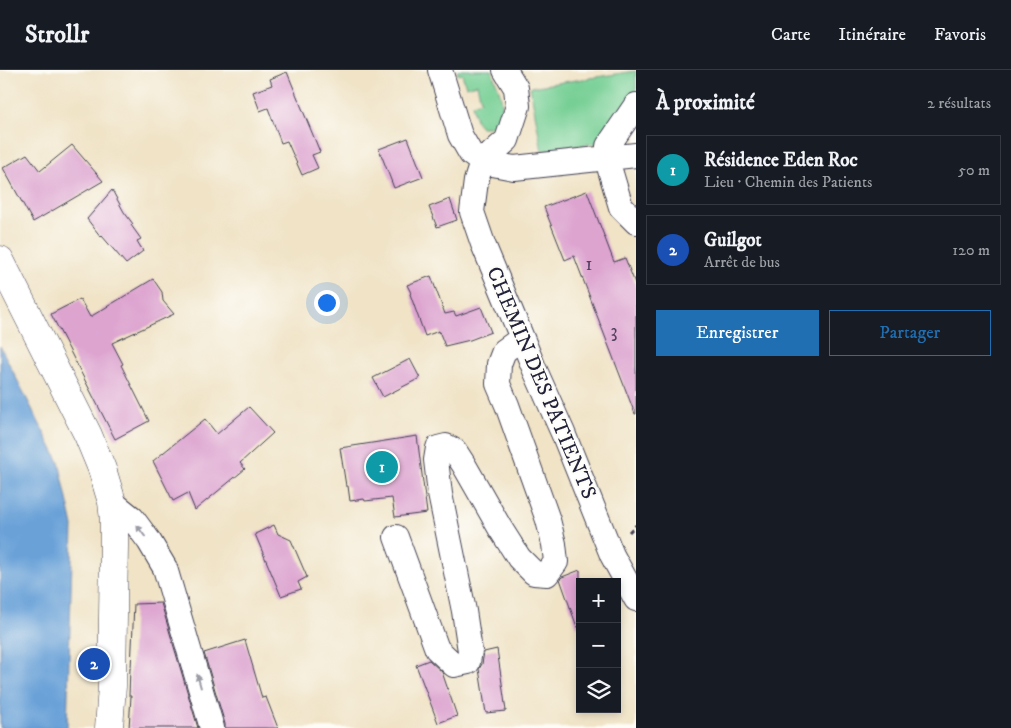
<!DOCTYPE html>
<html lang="fr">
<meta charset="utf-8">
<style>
body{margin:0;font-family:"IM FELL DW Pica",serif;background:#20242c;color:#f1f3f6}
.controls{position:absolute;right:15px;bottom:15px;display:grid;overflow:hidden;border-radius:0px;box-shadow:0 2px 8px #0003}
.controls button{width:45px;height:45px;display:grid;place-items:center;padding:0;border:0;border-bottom:1px solid #363941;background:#171b24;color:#f1f3f6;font:25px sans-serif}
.you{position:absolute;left:326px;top:232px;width:18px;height:18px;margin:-12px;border:4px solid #fff;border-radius:50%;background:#1a73e8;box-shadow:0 0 0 8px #1a73e833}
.badge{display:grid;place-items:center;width:32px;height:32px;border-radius:50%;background:#1f6fb2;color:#fff;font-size:16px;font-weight:700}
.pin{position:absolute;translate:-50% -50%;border:2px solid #fff;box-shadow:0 1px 5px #0006}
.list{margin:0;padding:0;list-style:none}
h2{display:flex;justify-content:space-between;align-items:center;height:65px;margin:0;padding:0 20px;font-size:21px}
h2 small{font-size:16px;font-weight:400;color:#9ea1a6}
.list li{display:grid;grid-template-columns:32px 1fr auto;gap:15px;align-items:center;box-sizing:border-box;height:70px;margin:0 10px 10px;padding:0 10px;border:1px solid #363941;border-radius:0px}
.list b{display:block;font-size:19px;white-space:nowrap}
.list p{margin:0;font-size:16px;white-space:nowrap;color:#9ea1a6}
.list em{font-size:16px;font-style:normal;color:#9ea1a6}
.actions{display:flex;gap:10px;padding:15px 20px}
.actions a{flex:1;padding:11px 0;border:1px solid #1f6fb2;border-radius:0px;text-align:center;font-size:18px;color:#1f6fb2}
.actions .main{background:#1f6fb2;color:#fff}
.icon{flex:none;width:28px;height:28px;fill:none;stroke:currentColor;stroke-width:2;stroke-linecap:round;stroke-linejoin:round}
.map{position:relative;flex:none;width:636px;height:658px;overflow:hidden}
header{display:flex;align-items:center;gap:30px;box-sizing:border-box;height:70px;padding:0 25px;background:#171b24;border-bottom:1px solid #363941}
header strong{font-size:24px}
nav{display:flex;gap:28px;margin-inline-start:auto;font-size:18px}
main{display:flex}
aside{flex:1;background:#171b24}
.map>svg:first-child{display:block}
.green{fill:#76cf94;stroke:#4c7868}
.water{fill:#6aa2d8;stroke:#46628a}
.building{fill:#dda4d0}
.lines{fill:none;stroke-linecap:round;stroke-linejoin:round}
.minor-casing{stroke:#413f50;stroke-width:26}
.major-casing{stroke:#413f50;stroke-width:29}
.path{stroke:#413f50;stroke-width:3;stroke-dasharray:4 4;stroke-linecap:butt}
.minor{stroke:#fff;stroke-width:24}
.major{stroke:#fff;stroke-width:28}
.oneway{fill:#9c9ca7}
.labels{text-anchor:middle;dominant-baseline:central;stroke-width:4;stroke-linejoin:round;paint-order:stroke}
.number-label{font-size:19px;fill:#514260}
.street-label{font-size:21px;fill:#22223b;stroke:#fdfcf7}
</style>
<header>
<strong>Strollr</strong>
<nav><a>Carte</a><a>Itinéraire</a><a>Favoris</a></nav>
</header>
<main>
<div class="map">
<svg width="636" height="658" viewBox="0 0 636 658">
<rect width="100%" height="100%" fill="#fdfcf7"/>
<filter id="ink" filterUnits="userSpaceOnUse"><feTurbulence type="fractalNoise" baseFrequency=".02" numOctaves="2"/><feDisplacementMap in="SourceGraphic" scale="10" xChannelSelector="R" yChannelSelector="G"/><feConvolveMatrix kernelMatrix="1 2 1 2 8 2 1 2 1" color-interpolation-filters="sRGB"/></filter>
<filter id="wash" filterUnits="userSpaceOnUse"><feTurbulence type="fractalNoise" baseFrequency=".0096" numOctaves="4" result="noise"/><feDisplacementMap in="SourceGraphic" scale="20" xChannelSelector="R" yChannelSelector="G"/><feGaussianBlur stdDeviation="1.12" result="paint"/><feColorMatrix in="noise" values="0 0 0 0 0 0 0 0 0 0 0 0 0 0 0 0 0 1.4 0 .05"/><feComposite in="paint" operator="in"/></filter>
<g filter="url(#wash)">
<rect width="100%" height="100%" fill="#f0e3c6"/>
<!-- green -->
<path class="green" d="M457 0H491C496 12 507 35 500 48 498 52 494 54 491 57H481L476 51 472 34 481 31 477 14 466 17 462 4 458 5Z
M636 1V23L598 73 542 81 530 17Z"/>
<!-- water -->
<path class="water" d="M0 276 59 392 73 456 67 658H0Z"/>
<g id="blocks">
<!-- building -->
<path class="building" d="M287 2 320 82 312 85 318 98 302 105 287 71 281 73 268 38 260 41 253 22 272 15 270 9Z
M408 68 423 107 394 118 379 79Z
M72 75 103 111 33 152 3 98 27 84 40 101Z
M112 120 124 142 133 154 131 155 141 169 137 171 143 181 126 194 102 166 101 167 87 149Z
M587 121 614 192 625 188 636 216V344H635L574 186 565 190 544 137Z
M450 129 457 150 437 157 429 137Z
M431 206 445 244 454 242 456 246 481 237 491 262 470 270 445 276 439 261 425 266 410 224 411 223 407 215Z
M153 209 162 222 163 231 174 244 112 273 123 294 121 295 149 351 115 369 51 244 80 229 90 247Z
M410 289 420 308 383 327 373 308Z
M249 337 273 363 240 393 245 399 195 440 188 423 173 431 153 391 205 349 217 364Z
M417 366 427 443 395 447 392 428 365 431 364 429 350 431 348 416H346L340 378Z
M274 455 278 464 291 470 307 507 298 512 301 519 281 526 255 464Z
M580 500V556L577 557 560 509 562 507Z
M161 533 198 658H129L131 626H129L130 598H131L134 534Z
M245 570 262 628 266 627 278 658H225V654L204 583Z
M497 579 506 641 486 643 479 599 482 594 484 582Z
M429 590 442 602 457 646 438 653 416 595Z"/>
</g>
</g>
<g filter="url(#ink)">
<use href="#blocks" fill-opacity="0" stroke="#413f50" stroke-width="1"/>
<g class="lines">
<defs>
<path id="minor" d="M440 0 460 65 471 84 482 92 514 98 636 85
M505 0 516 18 518 36 507 70 482 92 476 111 472 142 483 174 522 268 534 298 563 363 612 485 636 529
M636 35 608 76 610 100 621 137 636 152
M112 432 132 448 149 471 165 498 212 658
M396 467 437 579 454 595 468 592 470 581 464 541 440 424 436 390 438 378 446 376 455 381 464 395 500 458 519 488 534 503 547 504 556 492 554 474 548 450 507 335 498 314 499 294 504 281 522 268"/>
<path id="major" d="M0 190 88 365 102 399 112 432 114 450V476L112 616 109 658"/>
</defs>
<!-- minor casing -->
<use href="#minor" class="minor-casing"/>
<!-- major casing -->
<use href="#major" class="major-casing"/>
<!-- path -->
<path class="path" d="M629 462 636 455"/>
<!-- minor -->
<use href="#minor" class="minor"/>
<!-- major -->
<use href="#major" class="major"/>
</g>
<!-- one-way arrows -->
<defs><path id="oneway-solid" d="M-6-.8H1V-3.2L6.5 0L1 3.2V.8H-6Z" transform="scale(1.25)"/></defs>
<g class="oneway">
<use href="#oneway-solid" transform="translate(141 461) rotate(-126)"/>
<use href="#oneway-solid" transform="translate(199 611) rotate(-106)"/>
</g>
</g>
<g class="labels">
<!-- number labels -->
<g class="number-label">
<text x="589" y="194">1</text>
<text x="614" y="261">3</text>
</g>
<!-- street labels -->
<g class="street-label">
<text transform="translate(541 313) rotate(67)">CHEMIN DES PATIENTS</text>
</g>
</g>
</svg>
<div class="controls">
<button>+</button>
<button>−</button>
<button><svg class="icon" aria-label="layers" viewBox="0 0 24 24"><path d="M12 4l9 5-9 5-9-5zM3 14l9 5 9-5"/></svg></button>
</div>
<div class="you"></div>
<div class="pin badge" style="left:382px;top:397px;background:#0f9aa8">1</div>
<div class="pin badge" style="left:94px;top:594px;background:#1a4fb4">2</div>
</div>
<aside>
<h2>À proximité<small>2 résultats</small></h2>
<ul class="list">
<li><span class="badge" style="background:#0f9aa8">1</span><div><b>Résidence Eden Roc</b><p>Lieu · Chemin des Patients</p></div><em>50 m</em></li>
<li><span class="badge" style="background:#1a4fb4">2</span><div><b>Guilgot</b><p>Arrêt de bus</p></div><em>120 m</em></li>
</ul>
<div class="actions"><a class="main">Enregistrer</a><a>Partager</a></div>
</aside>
</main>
